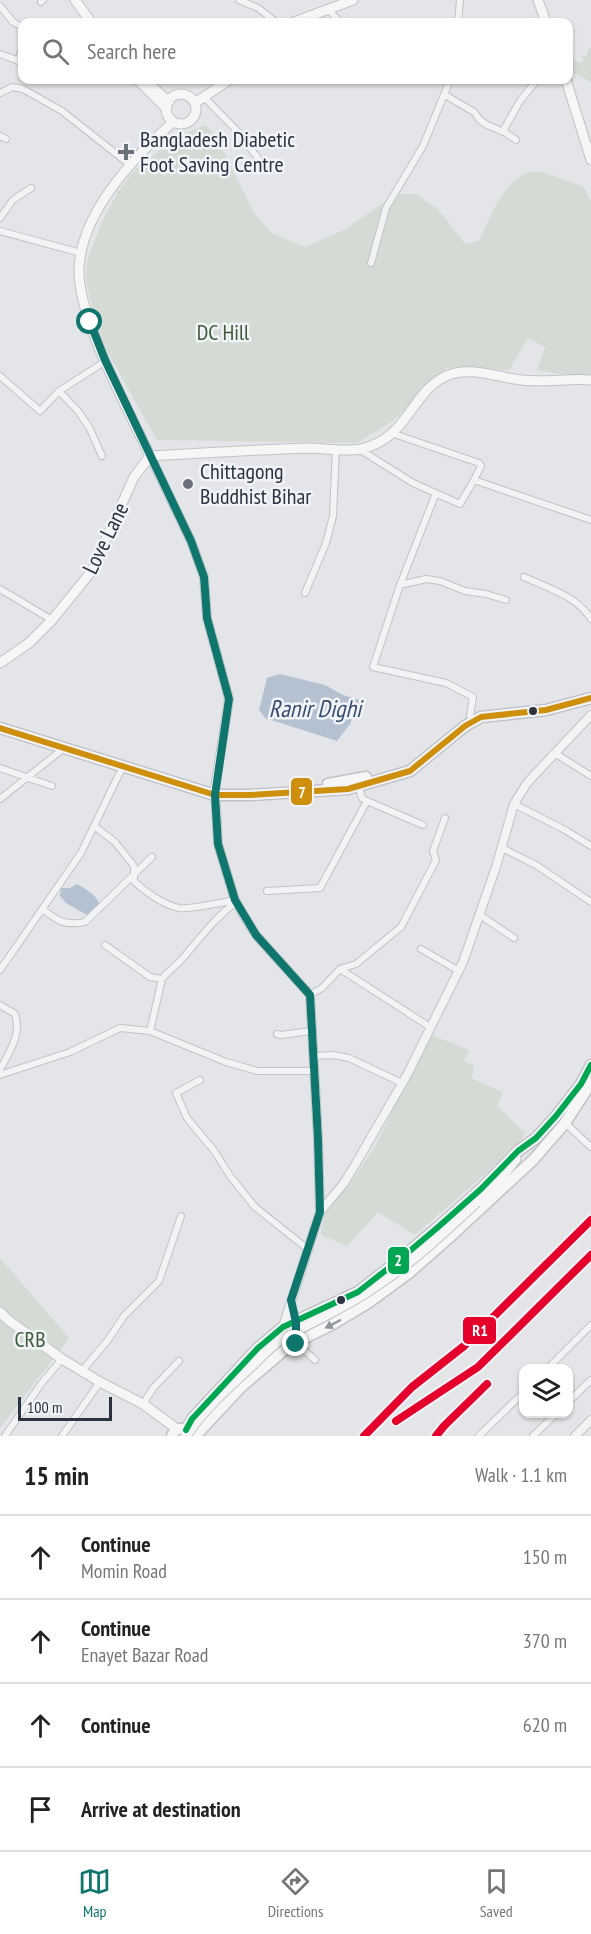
<!DOCTYPE html>
<meta charset="utf-8">
<style>
body{margin:0;font-family:"PT Sans Narrow",sans-serif;background:#f2f2f2;color:#222}
.controls{position:absolute;right:18px;bottom:18px;display:grid;overflow:hidden;border-radius:12px;box-shadow:0 2px 4px #0004}
.controls button{width:54px;height:54px;display:grid;place-items:center;padding:0;border:0;border-bottom:2px solid #e0e0e0;background:#fff;color:#222;font:30px sans-serif}
.scale{position:absolute;left:18px;bottom:15px;width:94px;box-sizing:border-box;padding-left:6px;border:3px solid #2b3240;border-top:0;font-size:16px;line-height:21px;white-space:nowrap;color:#2b3240;-webkit-text-stroke:4px #f1f3f7;paint-order:stroke}
.stop{position:absolute;width:18px;height:18px;margin:-14px;border:4px solid #0f766e;border-radius:50%;background:#fff}
.stop.end{background:#0f766e;border-color:#fff;box-shadow:0 2px 6px #0008}
.list{margin:0;padding:0;list-style:none}
h2{display:flex;justify-content:space-between;align-items:center;height:78px;margin:0;padding:0 24px;font-size:26px}
h2 small{font-size:20px;font-weight:400;color:#767676}
.list li{display:grid;grid-template-columns:39px 1fr auto;gap:18px;align-items:center;box-sizing:border-box;height:84px;padding:0 24px;border-top:2px solid #e0e0e0}
.list b{display:block;font-size:22px;white-space:nowrap}
.list p{margin:0;font-size:20px;white-space:nowrap;color:#767676}
.list em{font-size:20px;font-style:normal;color:#767676}
.icon{flex:none;width:33px;height:33px;fill:none;stroke:currentColor;stroke-width:2;stroke-linecap:round;stroke-linejoin:round}
.map{position:relative;flex:none;width:591px;height:1436px;overflow:hidden}
.search{position:absolute;background:#fff;box-shadow:0 2px 4px #0004;left:18px;right:18px;top:18px;height:66px;display:flex;align-items:center;gap:15px;box-sizing:border-box;padding:0 21px;border-radius:12px;color:#767676;font-size:22px}
.sheet{height:414px;background:#fff}
nav{display:flex;justify-content:space-around;align-items:center;box-sizing:border-box;height:84px;border-top:2px solid #e0e0e0;background:#fff;font-size:16px;color:#767676}
nav a{display:grid;justify-items:center;gap:3px}
nav .on{color:#0f766e}
.map>svg:first-child{display:block}
.green{fill:#d4dbd4}
.water{fill:#b3c1d1}
.lines{fill:none;stroke-linecap:round;stroke-linejoin:round}
.minor-casing{stroke:#c1c3c6;stroke-width:8}
.tertiary-casing{stroke:#c1c3c6;stroke-width:10}
.secondary-casing{stroke:#c1c3c6;stroke-width:11}
.primary-casing{stroke:#c0c2c5;stroke-width:13}
.minor{stroke:#f2f3f5;stroke-width:6}
.tertiary{stroke:#f2f3f5;stroke-width:8}
.secondary{stroke:#f6f6f7;stroke-width:9}
.primary{stroke:#f6f6f7;stroke-width:10}
.secondary-bridge-casing{stroke:#c1c3c6;stroke-width:11;stroke-linecap:butt}
.secondary-bridge{stroke:#f6f6f7;stroke-width:9}
.bus-1-casing{stroke:#f1f3f7;stroke-width:10}
.bus-2-casing{stroke:#f1f3f7;stroke-width:10}
.bus-1{stroke:#ce8f0d;stroke-width:6}
.bus-2{stroke:#00a651;stroke-width:6}
.rail-1-casing{stroke:#f1f3f7;stroke-width:12}
.rail-1{stroke:#e4002b;stroke-width:8}
.oneway{fill:#90949c}
.route{stroke:#0f766e;stroke-width:8}
.poi-dot{fill:#6b717b;stroke:#f1f3f7;stroke-width:2}
.bus-dot{fill:#2b3240;stroke:#f1f3f7;stroke-width:2}
.labels{text-anchor:middle;dominant-baseline:central;stroke-width:5;stroke-linejoin:round;paint-order:stroke}
.poi-label{font-size:22px;fill:#2b3240;stroke:#f1f3f7;text-anchor:start}
.park-label{font-size:22px;fill:#3e5b39;stroke:#f1f3f7}
.street-label{font-size:22px;fill:#2b3240;stroke:#f1f3f7}
.water-label{font-size:24px;font-style:italic;fill:#375072;stroke:#f1f3f7}
.line-badge{stroke:#f1f3f7;stroke-width:2}
.badge-label{font-size:16px;text-anchor:middle;font-weight:bold;fill:#fff}
</style>
<div class="map">
<svg width="591" height="1436" viewBox="0 0 591 1436">
<rect width="100%" height="100%" fill="#e3e5e8"/>
<!-- green -->
<path class="green" d="M591 47V82L569 71 568 60 581 62 584 59 581 56H587V51Z
M206 125 218 140 254 213 271 233 305 247 344 230 397 194H416L438 209 465 244 479 241C491 217 506 169 539 172 550 173 572 183 583 186L591 202V380L537 370 545 347 528 338 509 370 446 368 393 421 357 443 157 440 99 337 86 281 87 261 101 224 117 193 134 171 174 138Z
M429 1034 469 1050 464 1061 474 1066 472 1078 503 1093 497 1106 525 1133 521 1140 502 1159 415 1235 378 1212 347 1246 321 1235 325 1211 348 1186 375 1147Z
M0 1258 69 1338 0 1428Z"/>
<!-- water -->
<path class="water" d="M280 674 325 685 343 695 360 700 350 724 337 741 265 718 259 710 267 678Z
M77 884C87 890 94 893 100 904L99 906 87 915 66 903 60 896 61 888H70Z"/>
<g class="lines">
<defs>
<path id="minor" d="M239 0 258 8 276 22
M41 2 43 0
M0 6 13 22 22 27
M329 10 340 22
M458 22 460 0
M0 54 22 62
M18 61 22 49
M55 80H57
M0 93 12 87 23 89 62 111 129 164
M445 95 474 112 480 120 487 125 506 133 516 140
M204 97 240 134 265 168
M503 131 520 101 537 80
M0 136 6 139
M0 218 13 200 31 188
M0 231 81 253
M371 263 386 208 423 146 450 80
M0 376 40 411 59 391 106 361
M59 391 78 411 89 427 102 456
M395 431 397 435 479 463 481 466 474 480
M359 449 413 483 460 504 474 480 591 520
M436 493 400 585 373 667 446 683 473 697 470 716
M524 577C548 588 577 596 591 619
M400 585 426 579 440 581 465 591 486 594 506 600
M0 589 52 620
M305 593 326 543 333 516 336 449
M556 754 591 776
M0 768 52 786
M358 785 362 798 367 801 423 825
M0 799 63 749
M514 804 565 830 591 846
M94 826 115 842 134 866V881C145 892 164 905 179 908 184 910 226 902 235 900
M502 848 536 865 591 902
M267 891 320 888 367 801
M42 909C58 921 64 926 85 922L152 857
M480 915 514 938
M105 945 150 977 162 979
M421 949 459 971
M340 969 430 1027
M0 970 81 853 123 766
M310 995 322 988 340 969 356 964 401 927 436 860 433 851 445 818
M0 1005 15 1014C22 1035 9 1052 0 1070
M150 1031 162 979C168 971 176 966 183 958 200 938 215 918 236 902
M277 1034 281 1035 311 1031
M314 1056 333 1055 349 1058 402 1083
M0 1075 70 1052 120 1028 150 1031 226 1062 257 1071H314
M200 1080 176 1093 187 1118 215 1152 230 1176 255 1207 309 1250
M564 1122 591 1147
M291 1300 296 1323
M295 1342 315 1360
M548 1368 591 1325
M82 1371 108 1340 124 1316 159 1281 181 1216
M568 1402 591 1380
M143 1404 154 1387 179 1361
M5 1436 41 1384 62 1359
M62 1436 100 1382
M479 1436 524 1392
M533 1436 556 1414"/>
<path id="tertiary" d="M150 456 191 541 204 577 207 618 229 699 215 788 218 844 235 900 244 916 256 935 310 995 318 1139 320 1212 283 1327
M320 1212 344 1183 355 1165 407 1075 463 962 496 867 514 804 527 783 591 715
M575 1436 591 1420"/>
<path id="secondary" d="M75 0 91 22
M538 0 546 22
M294 22 353 0
M138 80 167 109
M145 80 169 102
M566 80 591 160
M166 109a15 15 0 1 1 30 0a15 15 0 1 1-30 0Z
M195 103 229 80
M150 456C202 453 254 450 306 448 323 448 345 452 361 449 408 439 411 392 446 376 469 365 499 378 522 380 545 383 568 378 591 380
M150 456C128 408 78 320 79 269 81 213 134 157 173 122
M0 663 29 643 52 620 91 572 134 477 150 456
M477 1202 506 1172 516 1159
M0 1312 8 1320 62 1359 100 1382 143 1404 177 1429"/>
<path id="primary" d="M0 728 215 795H250L348 789 410 771 465 726 481 717 546 710 591 698
M328 784 366 777
M186 1430 192 1419 258 1348 283 1327 358 1292 399 1260 437 1228 481 1189 518 1151 536 1138 556 1116 581 1084 591 1065
M172 1436C174 1429 179 1427 186 1430L189 1434
M191 1436 199 1432 240 1388 289 1346 333 1324 368 1303 409 1273 451 1236 534 1159 565 1123 591 1083"/>
</defs>
<!-- minor casing -->
<use href="#minor" class="minor-casing"/>
<!-- tertiary casing -->
<use href="#tertiary" class="tertiary-casing"/>
<!-- secondary casing -->
<use href="#secondary" class="secondary-casing"/>
<!-- primary casing -->
<use href="#primary" class="primary-casing"/>
<!-- minor -->
<use href="#minor" class="minor"/>
<!-- tertiary -->
<use href="#tertiary" class="tertiary"/>
<!-- secondary -->
<use href="#secondary" class="secondary"/>
<!-- primary -->
<use href="#primary" class="primary"/>
<defs>
<path id="secondary-bridge" d="M186 1436C203 1410 229 1387 252 1366 260 1358 269 1348 279 1341 310 1322 345 1308 375 1287 412 1263 445 1232 477 1202"/>
</defs>
<!-- secondary-bridge casing -->
<use href="#secondary-bridge" class="secondary-bridge-casing"/>
<!-- secondary-bridge -->
<use href="#secondary-bridge" class="secondary-bridge"/>
<defs>
<path id="bus-1" d="M0 728 215 795H250L348 789 410 771 465 726 481 717 546 710 591 698"/>
<path id="bus-2" d="M186 1430 192 1419 258 1348 283 1327 358 1292 399 1260 437 1228 481 1189 518 1151 536 1138 556 1116 581 1084 591 1065"/>
</defs>
<!-- bus-1 casing -->
<use href="#bus-1" class="bus-1-casing"/>
<!-- bus-2 casing -->
<use href="#bus-2" class="bus-2-casing"/>
<!-- bus-1 -->
<use href="#bus-1" class="bus-1"/>
<!-- bus-2 -->
<use href="#bus-2" class="bus-2"/>
<defs>
<path id="rail-1" d="M396 1421 478 1367 591 1255
M364 1436 412 1387 464 1346 591 1220
M436 1436 444 1426 487 1384"/>
</defs>
<!-- rail-1 casing -->
<use href="#rail-1" class="rail-1-casing"/>
<!-- rail-1 -->
<use href="#rail-1" class="rail-1"/>
</g>
<!-- one-way arrows -->
<defs><path id="oneway-solid" d="M-6-.8H1V-3.2L6.5 0L1 3.2V.8H-6Z" transform="scale(1.5)"/></defs>
<use class="oneway" href="#oneway-solid" transform="translate(333 1324) rotate(152)"/>
<g class="lines">
<!-- route -->
<path class="route" d="M90 322 105 360 191 541 204 577 207 618 229 699 215 795 218 844 235 900 256 935 310 995 318 1139 320 1212 291 1300 296 1322V1344"/>
</g>
<!-- markers -->
<g class="poi-dot">
<path d="M123 143h6v6h6v6h-6v6h-6v-6h-6v-6h6z"/>
<circle cx="188" cy="484" r="6"/>
</g>
<g class="bus-dot">
<circle cx="533" cy="711" r="5"/>
<circle cx="341" cy="1300" r="5"/>
</g>
<g class="labels">
<!-- poi labels -->
<g class="poi-label">
<text x="140" y="139">Bangladesh Diabetic<tspan x="140" dy="25">Foot Saving Centre</tspan></text>
<text x="200" y="471">Chittagong<tspan x="200" dy="25">Buddhist Bihar</tspan></text>
</g>
<!-- park labels -->
<g class="park-label">
<text x="223" y="332">DC Hill</text>
<text x="30" y="1339">CRB</text>
</g>
<!-- street labels -->
<g class="street-label">
<text transform="translate(105 538) rotate(-64)">Love Lane</text>
</g>
<!-- water labels -->
<g class="water-label">
<text x="315" y="708">Ranir Dighi</text>
</g>
</g>
<g class="line-badge">
<rect x="290" y="777" width="23" height="29" rx="6" fill="#ce8f0d"/>
<rect x="387" y="1246" width="23" height="29" rx="6" fill="#00a651"/>
<rect x="462" y="1316" width="35" height="29" rx="6" fill="#e4002b"/>
</g>
<g class="badge-label">
<text x="302" y="798">7</text>
<text x="398" y="1266">2</text>
<text x="480" y="1336">R1</text>
</g>
</svg>
<div class="controls">
<button><svg class="icon" aria-label="layers" viewBox="0 0 24 24"><path d="M12 4l9 5-9 5-9-5zM3 14l9 5 9-5"/></svg></button>
</div>
<div class="scale">100 m</div>
<div class="stop" style="left:90px;top:322px"></div>
<div class="stop end" style="left:296px;top:1344px"></div>
<div class="search"><svg class="icon" aria-label="search" viewBox="0 0 24 24"><circle cx="10" cy="10" r="6"/><path d="M15 15l6 6"/></svg>Search here</div>
</div>
<section class="sheet">
<h2>15 min<small>Walk · 1.1 km</small></h2>
<ul class="list">
<li><svg class="icon" aria-label="ahead" viewBox="0 0 24 24"><path d="M12 20V5M6 11l6-6 6 6"/></svg><div><b>Continue</b><p>Momin Road</p></div><em>150 m</em></li>
<li><svg class="icon" aria-label="ahead" viewBox="0 0 24 24"><path d="M12 20V5M6 11l6-6 6 6"/></svg><div><b>Continue</b><p>Enayet Bazar Road</p></div><em>370 m</em></li>
<li><svg class="icon" aria-label="ahead" viewBox="0 0 24 24"><path d="M12 20V5M6 11l6-6 6 6"/></svg><div><b>Continue</b></div><em>620 m</em></li>
<li><svg class="icon" aria-label="arrive" viewBox="0 0 24 24"><path d="M6 21V4h12l-3 4 3 4H6"/></svg><div><b>Arrive at destination</b></div></li>
</ul>
</section>
<nav>
<a class="on"><svg class="icon" aria-label="map" viewBox="0 0 24 24"><path d="M3 6l6-2 6 2 6-2v14l-6 2-6-2-6 2zM9 4v14M15 6v14"/></svg>Map</a>
<a><svg class="icon" aria-label="directions" viewBox="0 0 24 24"><path d="M12 3l9 9-9 9-9-9zM9 14v-3h6M13 9l2 2-2 2"/></svg>Directions</a>
<a><svg class="icon" aria-label="saved" viewBox="0 0 24 24"><path d="M7 4h10v16l-5-4-5 4z"/></svg>Saved</a>
</nav>
